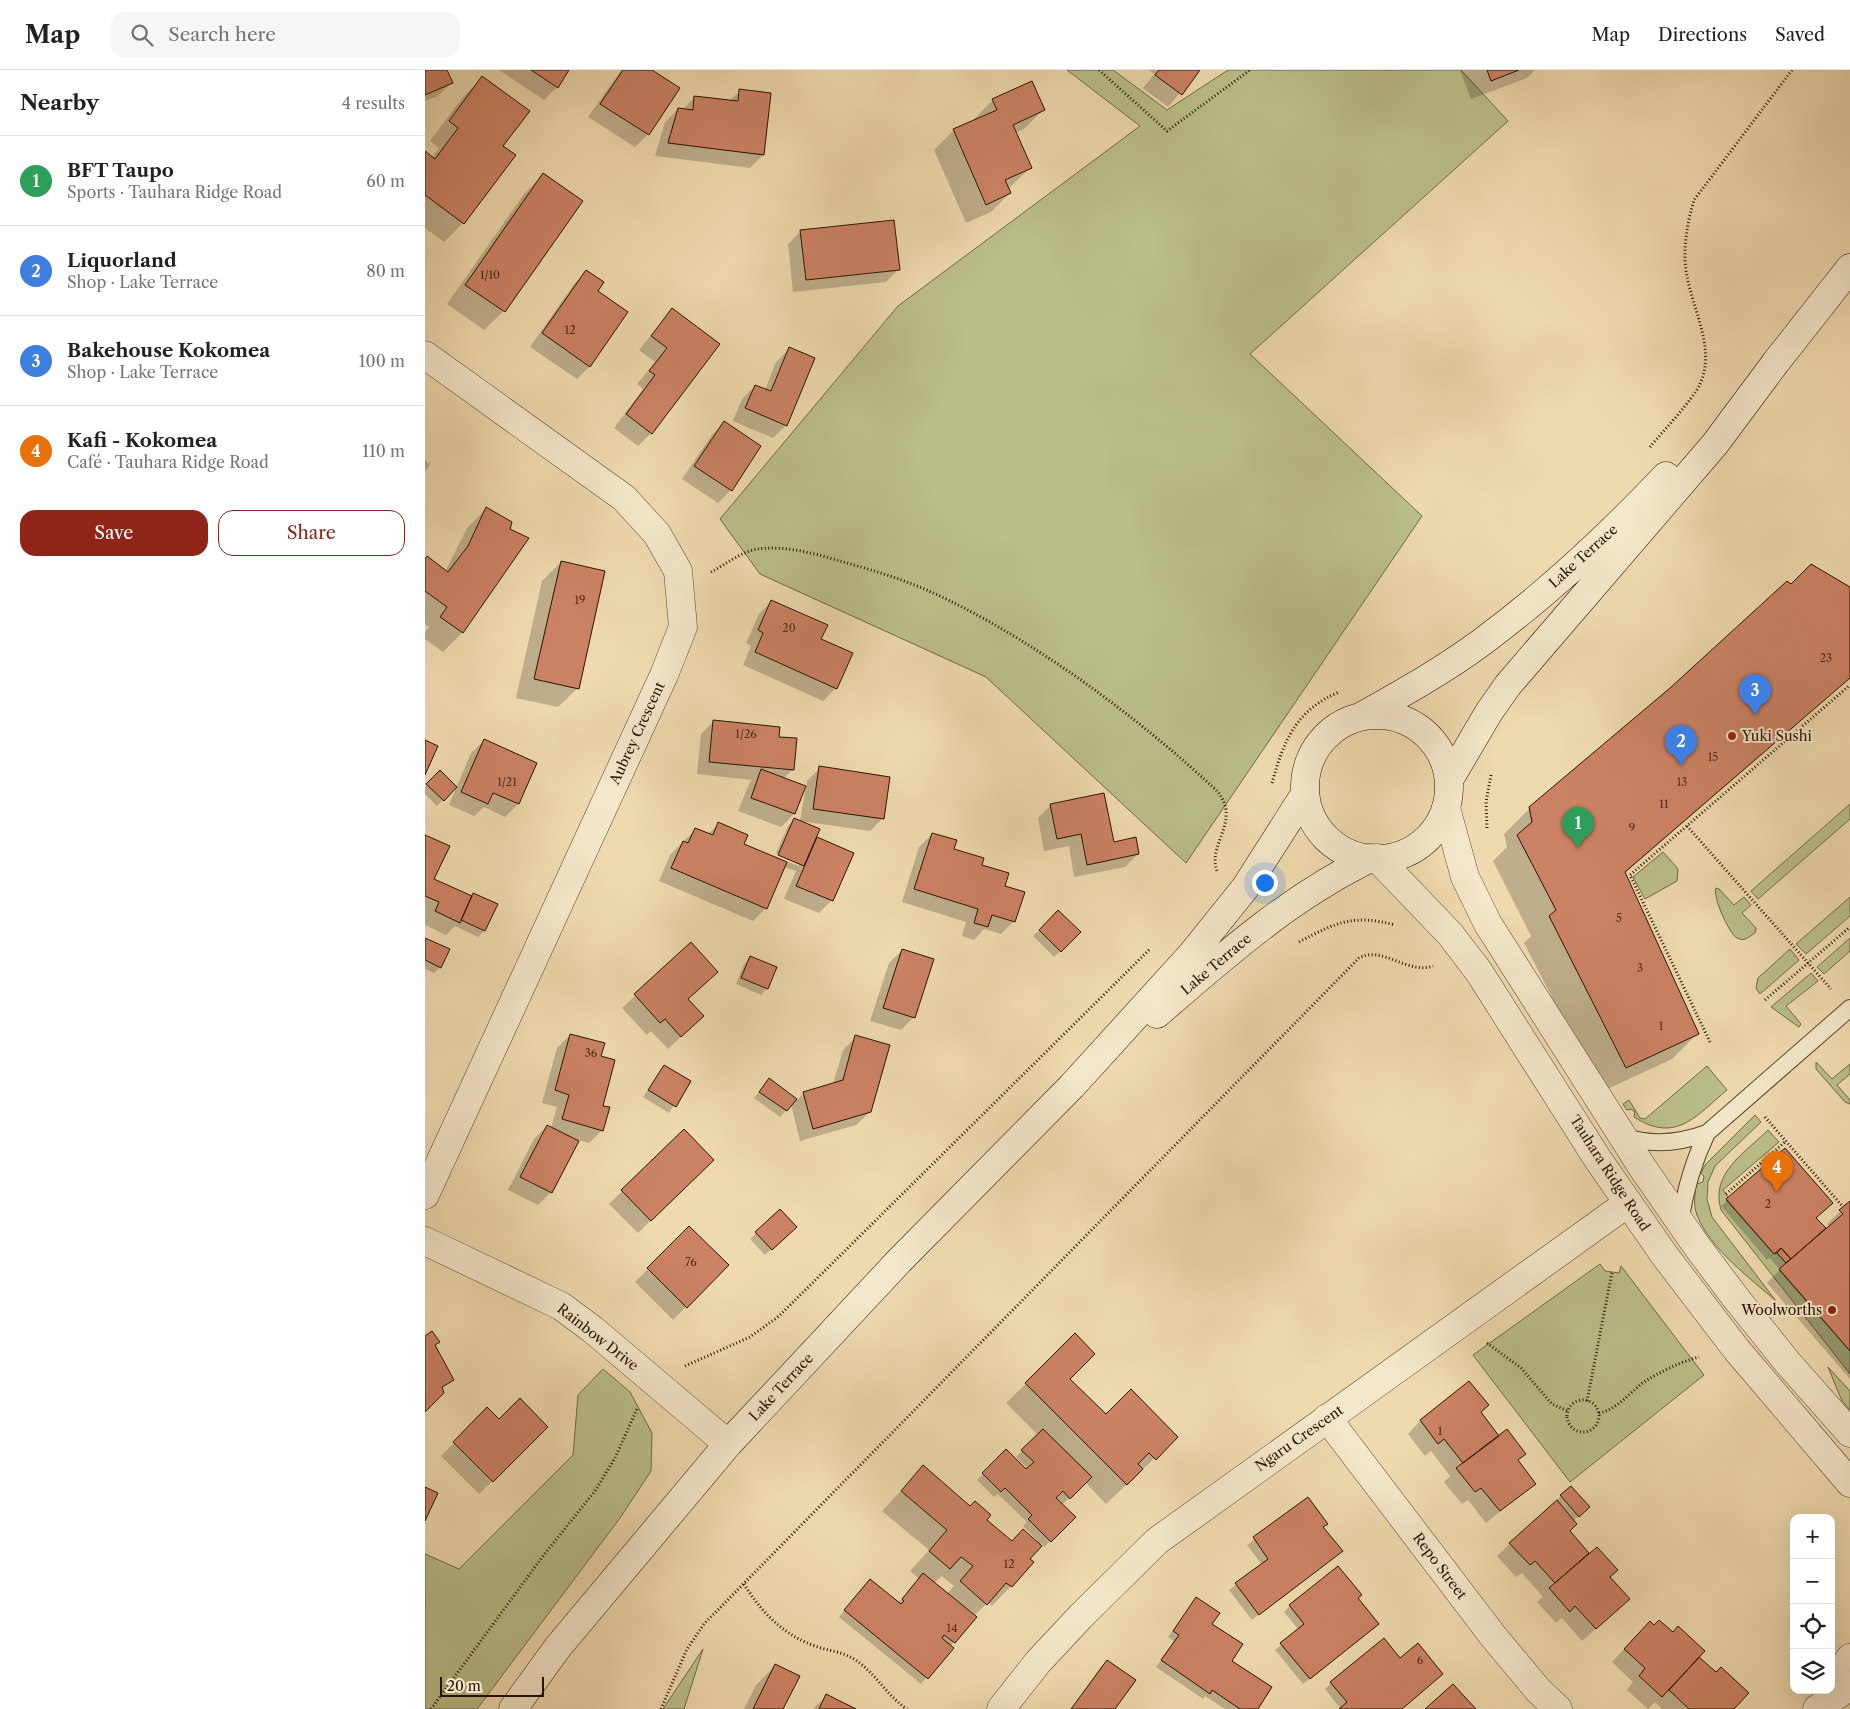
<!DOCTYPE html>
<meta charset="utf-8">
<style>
body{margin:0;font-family:"Libre Caslon Text",serif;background:#f6f6f6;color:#202124}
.controls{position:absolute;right:15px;bottom:15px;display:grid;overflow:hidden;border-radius:10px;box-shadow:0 5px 20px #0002}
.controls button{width:45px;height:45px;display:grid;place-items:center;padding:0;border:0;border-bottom:1px solid #e0e0e0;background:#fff;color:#202124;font:25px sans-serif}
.scale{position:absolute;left:15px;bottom:12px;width:104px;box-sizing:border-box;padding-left:5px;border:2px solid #2a1203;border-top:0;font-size:14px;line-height:18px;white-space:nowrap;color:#2a1203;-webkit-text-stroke:4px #f5e7cb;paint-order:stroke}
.you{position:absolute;left:839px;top:812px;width:18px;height:18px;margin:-12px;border:4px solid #fff;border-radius:50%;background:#1a73e8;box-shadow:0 0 0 8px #1a73e833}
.badge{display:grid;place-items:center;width:32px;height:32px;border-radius:50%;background:#8f2418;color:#fff;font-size:16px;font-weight:700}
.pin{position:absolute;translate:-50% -41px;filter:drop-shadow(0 1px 2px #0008)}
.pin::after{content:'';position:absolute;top:26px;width:18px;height:15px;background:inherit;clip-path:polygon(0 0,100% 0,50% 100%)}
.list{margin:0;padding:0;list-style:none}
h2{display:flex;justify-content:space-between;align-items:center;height:65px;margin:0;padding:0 20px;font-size:21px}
h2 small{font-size:16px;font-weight:400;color:#757577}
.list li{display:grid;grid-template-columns:32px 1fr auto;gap:15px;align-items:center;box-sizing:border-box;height:90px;padding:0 20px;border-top:1px solid #e0e0e0}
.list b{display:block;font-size:19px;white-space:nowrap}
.list p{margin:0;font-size:16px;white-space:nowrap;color:#757577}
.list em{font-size:16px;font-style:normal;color:#757577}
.actions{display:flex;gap:10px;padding:15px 20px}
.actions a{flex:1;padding:11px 0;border:1px solid #8f2418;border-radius:15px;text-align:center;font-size:18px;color:#8f2418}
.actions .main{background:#8f2418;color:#fff}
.icon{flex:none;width:28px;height:28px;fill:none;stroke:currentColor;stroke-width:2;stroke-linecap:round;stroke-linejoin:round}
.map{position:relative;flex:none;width:1425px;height:1639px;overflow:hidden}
header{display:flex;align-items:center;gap:30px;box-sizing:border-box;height:70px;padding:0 25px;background:#fff;border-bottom:1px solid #e0e0e0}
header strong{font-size:24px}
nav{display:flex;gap:28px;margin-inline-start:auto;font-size:18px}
.search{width:350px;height:45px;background:#f6f6f6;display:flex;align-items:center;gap:12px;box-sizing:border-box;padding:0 18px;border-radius:15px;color:#757577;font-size:19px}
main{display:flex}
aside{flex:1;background:#fff}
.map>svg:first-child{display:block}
.green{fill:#bbbf8a;stroke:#726846}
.shadow{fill:#0003;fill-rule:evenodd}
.building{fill:#cc8264;stroke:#2a1203}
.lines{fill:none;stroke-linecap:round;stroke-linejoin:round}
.service-casing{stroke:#5b442e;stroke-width:18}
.minor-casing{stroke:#5b442e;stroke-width:29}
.tertiary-casing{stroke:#5b442e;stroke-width:29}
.secondary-casing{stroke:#2a1203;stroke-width:29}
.path{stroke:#2a1203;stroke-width:3;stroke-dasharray:1 2.5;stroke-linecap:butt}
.service{stroke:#f5e7cb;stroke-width:16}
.minor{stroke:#f5e7cb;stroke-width:28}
.tertiary{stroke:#f5e7cb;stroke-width:28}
.secondary{stroke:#f5e7cb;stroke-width:28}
.poi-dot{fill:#8f2418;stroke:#f5e7cb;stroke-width:2}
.labels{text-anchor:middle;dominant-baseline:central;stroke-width:4;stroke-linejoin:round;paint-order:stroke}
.number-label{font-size:11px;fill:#522e1b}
.street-label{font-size:14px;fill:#2a1203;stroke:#f5e7cb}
.poi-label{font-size:14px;fill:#2a1203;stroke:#f5e7cb;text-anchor:start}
</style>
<header>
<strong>Map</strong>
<div class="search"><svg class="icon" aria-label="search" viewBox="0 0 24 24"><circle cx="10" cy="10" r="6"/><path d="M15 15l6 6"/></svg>Search here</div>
<nav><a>Map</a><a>Directions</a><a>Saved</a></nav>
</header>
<main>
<aside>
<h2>Nearby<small>4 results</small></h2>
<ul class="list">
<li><span class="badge" style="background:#2e9e5b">1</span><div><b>BFT Taupo</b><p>Sports · Tauhara Ridge Road</p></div><em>60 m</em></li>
<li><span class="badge" style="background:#3f7fe0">2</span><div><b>Liquorland</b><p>Shop · Lake Terrace</p></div><em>80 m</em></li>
<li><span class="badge" style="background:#3f7fe0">3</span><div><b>Bakehouse Kokomea</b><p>Shop · Lake Terrace</p></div><em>100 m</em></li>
<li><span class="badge" style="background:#e8710a">4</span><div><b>Kafi - Kokomea</b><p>Café · Tauhara Ridge Road</p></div><em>110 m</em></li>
</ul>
<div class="actions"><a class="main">Save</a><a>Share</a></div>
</aside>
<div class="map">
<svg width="1425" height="1639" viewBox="0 0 1425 1639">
<rect width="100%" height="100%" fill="#efdaaf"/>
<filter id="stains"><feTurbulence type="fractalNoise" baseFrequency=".004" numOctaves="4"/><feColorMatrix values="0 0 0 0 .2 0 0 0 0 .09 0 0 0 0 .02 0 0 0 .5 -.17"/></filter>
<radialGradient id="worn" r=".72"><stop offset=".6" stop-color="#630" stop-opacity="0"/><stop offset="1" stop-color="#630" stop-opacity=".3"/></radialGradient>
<!-- green -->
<path class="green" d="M642 0H688L742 40 803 0H1036L1083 51 825 284 997 446 761 793 561 607 335 504 295 449 473 236 715 56Z
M1425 734V749L1333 829 1326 821Z
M1238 782 1253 799 1252 811 1220 829 1208 807Z
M1291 818 1294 819 1309 835 1319 827 1326 835 1317 843 1331 858 1330 863C1324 867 1319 872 1312 868 1304 864 1287 825 1291 818Z
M1425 827V846L1381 884 1371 874Z
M1425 868V881L1399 904 1392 897Z
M1365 879 1374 890 1335 924 1331 918 1333 908Z
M1386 903 1393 911 1361 936 1376 954 1374 957 1346 937Z
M1391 992 1407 1009 1425 994V1004L1412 1015 1425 1030V1034L1420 1032 1391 999Z
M1282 996 1302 1020C1271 1046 1251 1074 1209 1047L1210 1042 1206 1039 1202 1040 1198 1034 1204 1030 1215 1048 1220 1049Z
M1330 1045 1336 1052 1290 1096 1283 1112 1282 1129 1287 1147 1351 1231C1325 1208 1285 1179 1272 1145 1268 1135 1270 1125 1271 1114L1278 1112 1279 1107 1276 1103 1280 1095Z
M1343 1060 1354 1072 1298 1120 1303 1127 1301 1130 1349 1184 1352 1183 1361 1193 1354 1200 1425 1281V1304L1296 1140C1285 1103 1320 1083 1343 1060Z
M1175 1194 1180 1201 1194 1203 1196 1196 1279 1305 1145 1412 1048 1285Z
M1403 1297 1425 1321V1340L1417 1331Z
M178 1299 205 1322 227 1363 226 1401 195 1448 52 1639H0V1484L34 1499 148 1385 153 1325Z
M278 1579 259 1639H238Z"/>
<!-- shadow -->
<path class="shadow" d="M0 0H21L26 13 13 26 0 31Z
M74 0H143L132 17 119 30Z
M196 0H224L253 19 223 64 210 77 163 47Z
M724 0H774L743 37 718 18 729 4Z
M1035 0H1110L1102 8 1046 29Z
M57 8 77 76 38 153 19 172 0 158V83L7 88 14 78 5 71 38 27Z
M315 21 345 25 338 85 325 98 230 86 240 52 253 39 257 40 270 27 304 31Z
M568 30 618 40 599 59 590 63 605 98 583 119 585 123 566 142 541 153 509 80 529 60 549 52 548 50Z
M118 105 79 241 59 260 22 234 99 124Z
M376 161 474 199 461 212 368 222 363 174Z
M162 201 165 296 152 309 105 277 149 214Z
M247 239 293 274 226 363 213 376 189 358 218 319 212 314 230 292 214 280Z
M364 279 361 355 348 368 308 351 317 329 330 316 340 320 351 292Z
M299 352 306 420 293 433 257 409 287 365Z
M0 390 5 394 0 402Z
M61 439 38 562 18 582 0 569V562L4 557 0 554V490L20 502 42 458Z
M136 492 153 618 133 637 91 628 117 511Z
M1366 516 1425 518V608L1199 804 1272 964 1247 989 1176 1022 1099 873 1106 866 1068 791 1082 777 1079 764 1105 738Z
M347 531 411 618 398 631 318 595 326 576 321 573 334 544Z
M289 651 352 668 367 700 358 709 379 717 369 744 356 757 313 741 324 714 327 710 272 704 276 664Z
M59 671 111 693 93 734 80 747 59 737 49 746 24 735 46 683Z
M395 698 458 748 445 761 375 751 382 711Z
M15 702 30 717 12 736 0 724V717Z
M626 735 688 774 713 784 700 797 649 807 644 776 619 781 613 748Z
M369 750 388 773 392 769 427 784 407 830 394 843 359 829 371 801 359 797 341 838 328 851 234 811 245 785 271 759 283 764 294 754 318 775 374 796V793L351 783 363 756Z
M507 764 527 780 555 796 579 817 589 851 576 864 559 859 549 870 537 866 541 852 477 832 494 777Z
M0 766 8 810 59 861 53 867 30 856 21 865 0 855Z
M633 842 654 862 629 887 608 866Z
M0 869 15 897 9 903 0 899Z
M266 874 262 930 264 959 243 979 226 961 222 965 197 938Z
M477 880 489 947 476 960 445 951 464 893Z
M325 888 342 918 336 925 311 914 319 894Z
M145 965 174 987 177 1060 164 1073 153 1070 126 1122 113 1135 83 1120 109 1069 122 1056 126 1058 132 1037 117 1033 132 978Z
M431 967 445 1042 431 1055 375 1071 366 1035 355 1047 329 1028 344 1010 372 1030 379 1023 408 1014 418 980Z
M239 997 264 1012 244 1043 218 1027Z
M259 1061 288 1090 213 1163 184 1134Z
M1360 1080 1396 1164 1405 1157 1402 1154 1425 1132V1309L1342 1213 1355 1200 1345 1188 1342 1190 1296 1136Z
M355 1140 371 1157 340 1185 325 1169Z
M264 1158 302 1195 248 1250 210 1212Z
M650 1265 644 1309 681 1346 752 1367 681 1434 660 1412 637 1435 649 1447 619 1477 617 1474 604 1489 586 1516 567 1536 563 1532 549 1546 496 1614 414 1547 439 1516 473 1533 494 1509 485 1501 504 1480 457 1441 498 1397 586 1472 610 1471 612 1470 598 1456 602 1452 573 1424 569 1427 552 1410 581 1381 601 1401 603 1399 591 1387 613 1365 581 1333ZM517 1506 529 1516 522 1524 509 1513Z
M1044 1313 1055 1343 1074 1367 1100 1384 1092 1391 1109 1414 1061 1453 1043 1430 1037 1434 1019 1412 1025 1406 1006 1381 1000 1386 983 1364 995 1351Z
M62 1339 74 1351 122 1357 54 1424 16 1386Z
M1136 1426 1157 1443 1148 1451 1143 1461 1184 1507 1190 1542 1157 1571 1137 1548 1131 1553 1112 1532 1118 1527 1097 1503 1091 1507 1072 1486Z
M882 1429 897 1458 916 1481 827 1550 804 1520 837 1495 822 1475Z
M771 1529 786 1554 831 1639H800L780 1626 778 1629 731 1597 749 1571 743 1567Z
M932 1529 953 1554 878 1614 850 1580 874 1560 859 1542 865 1536Z
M1229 1557 1273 1587 1308 1639H1237L1230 1632 1223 1639 1202 1620 1208 1612 1187 1592 1212 1565Z
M682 1591 688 1639H646L676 1597Z
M350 1596 357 1639H319L331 1615Z
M906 1613 976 1639H916L900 1619Z
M401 1626 428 1639H388Z"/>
<!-- building -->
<path class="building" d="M0 0H22L28 13 0 25Z
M106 0H144L133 18Z
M198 0H227L255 18 224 65 175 34Z
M734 0H775L757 25 730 5Z
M1062 0H1094L1066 11Z
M57 6 105 41 78 76 91 85 39 154 0 125V81L10 89 33 58 24 51Z
M607 11 620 40 588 55 607 98 580 110 586 123 561 135 528 59 572 40 567 29Z
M314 19 346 23 339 85 243 73 253 38 268 40 269 26 313 31Z
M118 103 158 131 80 242 40 215Z
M469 150 475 200 381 210 375 160Z
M161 200 179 212 173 221 203 242 165 297 117 263Z
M247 238 295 274 227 364 201 344 230 305 224 301 242 278 226 266Z
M364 277 390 288 362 356 320 338 330 315 346 321Z
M299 351 336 376 307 421 269 396Z
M61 437 87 452 85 459 104 468 38 563 15 547 22 537 0 521V489L2 486 23 502 43 476Z
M136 491 180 501 154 619 109 609Z
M1386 494 1425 517V608L1200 802 1274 964 1201 998 1124 846 1131 840 1092 765 1107 752 1104 737 1245 618 1362 511 1366 514Z
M346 530 403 555 396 569 428 583 412 619 330 582 338 563 333 560Z
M288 650 355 657 354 667 372 668 369 700 284 692Z
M59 669 112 693 94 734 68 723 63 734 36 722Z
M0 670 13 676 0 705Z
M394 696 465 707 459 749 388 739Z
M336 699 381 716 370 744 326 728Z
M15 700 32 717 19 731 1 714Z
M679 723 689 772 711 767 714 784 662 795 656 764 632 769 625 734Z
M369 748 395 759 379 796 353 785Z
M293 752 323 765 319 774 362 792 342 839 246 798 258 771 263 773 270 758 288 765Z
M507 763 532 770 529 779 559 788 557 795 584 803 580 816 600 822 590 852 567 845 563 857 549 853 553 839 489 819Z
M0 765 25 776 9 809 47 826 35 853 10 841 14 832 0 826Z
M392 767 429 783 408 831 371 816Z
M48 823 73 834 60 861 36 850Z
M633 840 656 862 636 882 614 860Z
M0 868 25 879 16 898 0 890Z
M266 872 293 902 263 929 279 946 256 967 240 949 235 953 209 924Z
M477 879 509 889 490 948 458 938Z
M325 886 352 897 343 919 316 908Z
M145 964 180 973 176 986 190 990 178 1036 185 1037 178 1061 137 1049 144 1025 130 1020Z
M430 965 465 975 446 1042 388 1059 378 1022 418 1010Z
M239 995 266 1011 251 1037 223 1020Z
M344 1008 372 1029 362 1041 334 1022Z
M122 1055 154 1071 127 1123 95 1107Z
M259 1059 289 1090 226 1151 196 1120Z
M1360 1078 1408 1133 1391 1148 1401 1158 1366 1189 1356 1178 1349 1184 1301 1129Z
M1425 1131V1281L1354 1199 1418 1144 1414 1140Z
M355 1139 372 1157 347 1180 330 1162Z
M264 1156 304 1195 262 1238 222 1198Z
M1356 1178 1366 1189 1361 1193 1352 1183Z
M7 1261 15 1272 10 1275 29 1310 17 1317 19 1323 0 1342V1266Z
M650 1263 670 1284 645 1309 681 1344 706 1319 753 1367 731 1390 724 1383 713 1394 718 1399 702 1415 600 1313Z
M1044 1311 1064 1335 1056 1342 1074 1366 1038 1393 1019 1369 1013 1374 995 1350Z
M95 1328 123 1357 68 1412 28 1372 62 1337 74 1349Z
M618 1359 667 1407 645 1429 638 1421 631 1428 651 1447 626 1472 603 1449 607 1445 580 1418 576 1422 557 1403 581 1379 601 1399 609 1392 596 1380Z
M1082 1359 1101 1384 1093 1390 1111 1414 1075 1441 1056 1418 1050 1422 1031 1398Z
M498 1395 545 1436 550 1431 566 1445 562 1450 587 1471 598 1459 617 1476 605 1489 609 1492 587 1517 581 1513 562 1535 535 1511 548 1496 536 1487 525 1499 504 1481 522 1460 476 1421Z
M1146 1416 1165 1437 1154 1447 1135 1425Z
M0 1417 13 1423 0 1451Z
M883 1427 903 1454 898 1457 918 1481 834 1545 810 1513 843 1489 828 1467Z
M1132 1430 1152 1454 1145 1461 1164 1483 1130 1513 1110 1491 1105 1495 1084 1473Z
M1172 1477 1193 1500 1185 1507 1205 1529 1171 1559 1150 1536 1145 1542 1124 1518Z
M913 1496 937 1525 933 1528 954 1554 885 1609 855 1573 879 1554 864 1535Z
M498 1503 552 1547 530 1573 519 1565 517 1568 529 1578 503 1609 419 1540 445 1509 476 1534 479 1531 477 1529Z
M771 1527 795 1543 787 1554 818 1574 807 1591 847 1617 833 1639H815L787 1620 785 1624 736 1590 754 1565 748 1561Z
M1234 1550 1248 1562 1253 1556 1280 1581 1237 1627 1214 1606 1220 1598 1199 1579 1225 1551 1229 1555Z
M959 1568 975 1588 993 1573 1018 1604 977 1639H914L922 1632 905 1612Z
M1274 1587 1291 1602 1296 1597 1324 1623 1309 1639H1264L1244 1620Z
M682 1590 711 1610 690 1639H646Z
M350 1594 375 1606 358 1639H328Z
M1028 1614 1051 1639H1000Z
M401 1624 431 1639H394Z"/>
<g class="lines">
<defs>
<path id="service" d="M1198 1066C1226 1076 1255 1073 1282 1063L1425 938
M1255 1152C1260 1120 1268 1092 1282 1063"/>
<path id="minor" d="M0 285 199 428 232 464 253 501 258 557 239 605 0 1125
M0 1171 136 1236 167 1259 303 1374
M902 1348 1068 1566 1113 1620 1133 1639
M1406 1618 1425 1588
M576 1639 613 1592 656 1546 732 1471 1203 1133
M1392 1639 1425 1616"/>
<path id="tertiary" d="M1021 738 1040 807 1063 854 1217 1097 1271 1175 1310 1227 1363 1293 1425 1363
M952 788 1025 864 1054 902 1172 1088 1240 1186 1311 1279 1425 1413"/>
<path id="secondary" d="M880 717a72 72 0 1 1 144 0a72 72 0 1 1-144 0Z
M937 646C978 623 1019 600 1057 572 1123 523 1184 466 1241 406
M1024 710 1064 642 1083 615 1290 374 1351 292 1425 198
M732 944C799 886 865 827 946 788
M88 1639 133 1577 303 1374 475 1190 647 1016 767 884 820 818 880 724"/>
</defs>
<!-- service casing -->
<use href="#service" class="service-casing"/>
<!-- minor casing -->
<use href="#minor" class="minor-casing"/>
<!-- tertiary casing -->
<use href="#tertiary" class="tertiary-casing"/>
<!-- secondary casing -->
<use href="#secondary" class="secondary-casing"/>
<!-- path -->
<path class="path" d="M674 0 742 61 825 0
M1225 377C1238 361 1267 331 1275 314 1291 280 1268 240 1262 206 1257 181 1262 154 1269 130L1367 0
M286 502C300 495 317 481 333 479 362 475 395 485 422 493 458 503 492 514 525 531 617 576 719 652 793 722 816 752 782 774 792 801
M847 713C859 670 871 640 914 622
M1262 756 1406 919
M1062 758 1061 732 1066 705
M874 872C912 852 928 844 970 855
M1340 930 1425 857
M1285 972 1205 805 1425 615
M1340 1047 1418 1137
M1301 1124 1361 1071
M1062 1273 1096 1298 1127 1334 1143 1341
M260 1296 325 1267 354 1246 725 879
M1142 1346a16 16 0 1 1 32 0a16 16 0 1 1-32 0Z
M1162 1331 1187 1202
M1174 1343C1193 1339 1204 1323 1219 1312 1235 1302 1255 1292 1274 1287
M319 1514C337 1543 359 1566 393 1577 405 1581 418 1582 429 1589 450 1602 461 1625 482 1639
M6 1639 118 1486 170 1421 190 1388 212 1339
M236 1639 262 1579 279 1554 934 888C957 875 983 905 1008 896"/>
<!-- service -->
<use href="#service" class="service"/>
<!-- minor -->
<use href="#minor" class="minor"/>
<!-- tertiary -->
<use href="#tertiary" class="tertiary"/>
<!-- secondary -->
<use href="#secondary" class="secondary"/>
</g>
<!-- markers -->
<g class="poi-dot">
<circle cx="1307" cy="666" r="5"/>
<circle cx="1407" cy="1240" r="5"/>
</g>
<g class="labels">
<!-- number labels -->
<g class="number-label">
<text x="65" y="205">1/10</text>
<text x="145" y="260">12</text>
<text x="155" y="530">19</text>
<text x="364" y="558">20</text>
<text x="1401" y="588">23</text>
<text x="321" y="664">1/26</text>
<text x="1288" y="687">15</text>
<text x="82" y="712">1/21</text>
<text x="1257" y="712">13</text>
<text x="1239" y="734">11</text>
<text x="1207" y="758">9</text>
<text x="1194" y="848">5</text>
<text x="1215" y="898">3</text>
<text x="1236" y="956">1</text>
<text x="166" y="983">36</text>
<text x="1343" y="1134">2</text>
<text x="266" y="1192">76</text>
<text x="1015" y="1361">1</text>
<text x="584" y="1494">12</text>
<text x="527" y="1558">14</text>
<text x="995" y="1590">6</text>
</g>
<!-- street labels -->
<g class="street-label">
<text transform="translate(1158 486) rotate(-42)">Lake Terrace</text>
<text transform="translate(212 663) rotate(-65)">Aubrey Crescent</text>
<text transform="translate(791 894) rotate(-40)">Lake Terrace</text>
<text transform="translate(1185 1103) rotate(57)">Tauhara Ridge Road</text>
<text transform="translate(173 1267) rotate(38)">Rainbow Drive</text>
<text transform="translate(356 1317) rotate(-47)">Lake Terrace</text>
<text transform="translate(874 1368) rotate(-35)">Ngaru Crescent</text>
<text transform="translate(1015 1496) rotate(53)">Repo Street</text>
</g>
<!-- poi labels -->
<g class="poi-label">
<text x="1317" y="666">Yuki Sushi</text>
<text x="1397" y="1240" text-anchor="end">Woolworths</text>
</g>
</g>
<rect width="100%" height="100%" filter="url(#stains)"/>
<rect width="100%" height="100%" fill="url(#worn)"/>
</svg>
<div class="controls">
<button>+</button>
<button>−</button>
<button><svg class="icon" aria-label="locate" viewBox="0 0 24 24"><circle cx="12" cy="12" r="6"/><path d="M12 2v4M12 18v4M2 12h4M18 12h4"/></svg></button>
<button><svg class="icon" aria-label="layers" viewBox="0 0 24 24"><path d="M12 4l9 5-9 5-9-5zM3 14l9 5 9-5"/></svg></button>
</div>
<div class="scale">20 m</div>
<div class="you"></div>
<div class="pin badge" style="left:1153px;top:778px;background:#2e9e5b">1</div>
<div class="pin badge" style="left:1256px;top:696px;background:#3f7fe0">2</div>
<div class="pin badge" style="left:1330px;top:645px;background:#3f7fe0">3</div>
<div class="pin badge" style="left:1352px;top:1122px;background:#e8710a">4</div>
</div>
</main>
